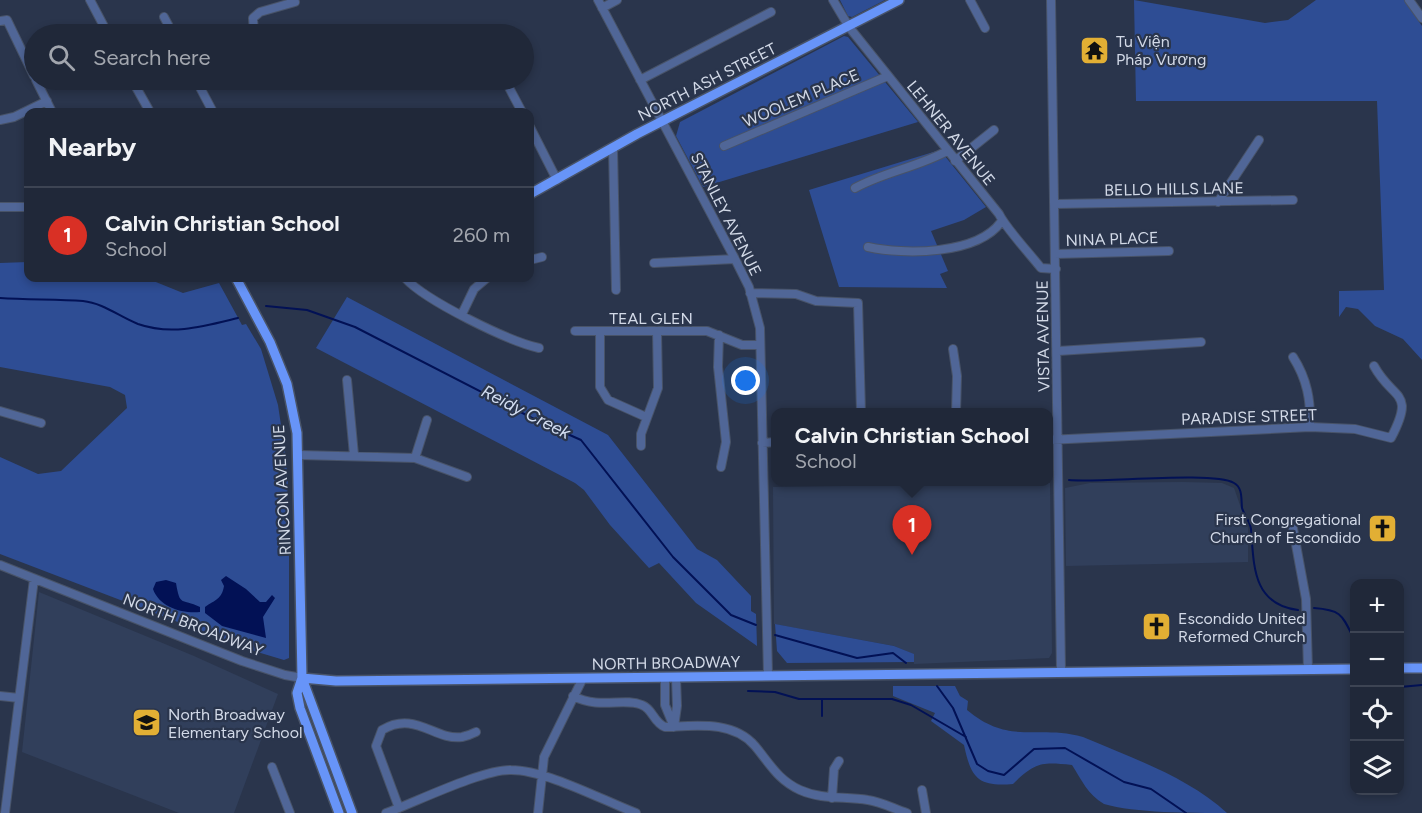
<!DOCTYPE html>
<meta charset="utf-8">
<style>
body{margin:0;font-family:Figtree,sans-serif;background:#283041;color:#f1f3f6}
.controls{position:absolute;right:18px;bottom:18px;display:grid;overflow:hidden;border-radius:12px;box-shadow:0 3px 9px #0003}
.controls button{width:54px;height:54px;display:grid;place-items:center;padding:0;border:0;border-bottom:2px solid #3d4453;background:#202839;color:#f1f3f6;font:30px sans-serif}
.you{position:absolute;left:746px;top:381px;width:21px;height:21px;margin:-15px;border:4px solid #fff;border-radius:50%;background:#1a73e8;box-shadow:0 0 0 9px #1a73e833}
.badge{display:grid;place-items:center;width:39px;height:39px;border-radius:50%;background:#d93025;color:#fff;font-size:20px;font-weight:700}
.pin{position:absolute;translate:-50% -50px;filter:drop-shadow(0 2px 3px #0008)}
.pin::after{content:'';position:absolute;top:32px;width:21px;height:18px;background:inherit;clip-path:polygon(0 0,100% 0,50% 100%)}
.popup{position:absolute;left:771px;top:408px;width:282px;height:78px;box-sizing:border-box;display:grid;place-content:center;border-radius:12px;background:#202839;filter:drop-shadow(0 2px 4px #0005);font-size:20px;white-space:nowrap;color:#a2a6ae}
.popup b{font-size:22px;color:#f1f3f6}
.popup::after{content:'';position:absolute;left:50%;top:100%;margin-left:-12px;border:12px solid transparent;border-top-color:#202839}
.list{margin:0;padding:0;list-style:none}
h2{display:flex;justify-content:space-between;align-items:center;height:78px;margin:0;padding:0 24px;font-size:26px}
h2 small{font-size:20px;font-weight:400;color:#a2a6ae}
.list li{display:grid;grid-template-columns:39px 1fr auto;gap:18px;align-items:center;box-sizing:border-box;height:96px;padding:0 24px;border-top:2px solid #3d4453}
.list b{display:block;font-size:22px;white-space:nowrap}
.list p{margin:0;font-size:20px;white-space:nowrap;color:#a2a6ae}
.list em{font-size:20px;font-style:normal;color:#a2a6ae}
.icon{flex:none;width:33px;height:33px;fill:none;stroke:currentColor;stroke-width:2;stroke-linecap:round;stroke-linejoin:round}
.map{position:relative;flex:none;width:1422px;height:813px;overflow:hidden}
.search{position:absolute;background:#202839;box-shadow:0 3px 9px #0003;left:24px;top:24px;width:510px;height:66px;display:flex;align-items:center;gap:15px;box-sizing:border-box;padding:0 21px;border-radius:33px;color:#a2a6ae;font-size:22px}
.panel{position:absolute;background:#202839;box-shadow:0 3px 9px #0003;left:24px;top:108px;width:510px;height:174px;border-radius:12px}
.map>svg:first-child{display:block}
.built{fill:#313f5b}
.green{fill:#2e4d94}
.water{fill:#021155}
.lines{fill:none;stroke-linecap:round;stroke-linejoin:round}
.stream{stroke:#021155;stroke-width:2}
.minor-casing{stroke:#485368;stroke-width:10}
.major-casing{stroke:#485368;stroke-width:12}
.minor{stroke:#506697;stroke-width:8}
.major{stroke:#6794f8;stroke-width:9}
.labels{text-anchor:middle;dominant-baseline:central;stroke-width:4.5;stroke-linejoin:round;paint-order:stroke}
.poi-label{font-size:16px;fill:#d2d9e7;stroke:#2a354c;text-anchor:start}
.street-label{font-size:16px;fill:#d2d9e7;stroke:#2a354c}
.water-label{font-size:18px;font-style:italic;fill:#d3def2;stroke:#2a354c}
</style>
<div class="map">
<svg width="1422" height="813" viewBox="0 0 1422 813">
<rect width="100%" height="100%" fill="#2a354c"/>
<!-- built -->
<path class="built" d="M1183 482 1222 483 1234 488 1248 528V562L1066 566 1065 488 1090 483Z
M1050 483 1052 653 1049 658 914 664 913 654 894 646 774 624 773 487Z
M39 592 194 656 278 694 234 813H179L22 752Z"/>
<!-- green -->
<path class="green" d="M840 0H885L852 17 848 16Z
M1134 0 1265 23 1288 20 1316 0H1404L1422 26V360L1403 339 1375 326 1358 309 1346 307 1339 317V291L1384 290 1377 101H1136Z
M844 36 848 37 918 122 703 187 676 136 680 122Z
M940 150 986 207 964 220 931 231 948 271 940 274 947 288 839 287 809 190Z
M28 262V278H146L183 293 219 283 242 325 246 324 261 349 278 405 285 452 288 481 286 514 289 546V658L284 660 251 650 0 554V457L38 474 61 471 127 408 125 395 110 387 0 367V263Z
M347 297 608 435 697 549 717 560 751 596V611L756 614 757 646 696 603 659 563 649 568 610 525 584 490 575 483 316 348Z
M775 624 894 646 914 654V662L787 663 777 651Z
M893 686H955L960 696 968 701 967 710C1010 746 1037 724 1083 737 1132 758 1188 777 1227 813 1192 813 1134 813 1104 804 1088 795 1081 779 1072 765 1041 762 1036 762 1013 784 978 787 971 778 964 745L931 721 935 713 893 696Z"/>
<!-- water -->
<path class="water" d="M226 576 246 589 260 602H266L272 595 275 598 263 617 266 638 222 626 205 613V607C215 600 222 599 224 586L221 580Z
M166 580 176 583C180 607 181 598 200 607V612C183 614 159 607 153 589L156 582Z"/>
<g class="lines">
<!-- stream -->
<path class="stream" d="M0 298C27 300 57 299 83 301 103 303 120 317 138 324 172 336 205 326 238 318
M266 306 307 310 355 327 536 420 581 440 673 557 731 615 756 625
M1069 480C1101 483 1213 471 1234 483 1243 488 1241 499 1242 508 1244 515 1250 521 1251 529 1254 565 1252 604 1298 610
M1314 608C1342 610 1342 615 1354 639
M775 635 857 658 893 653 906 663
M937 686 953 708 977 764 988 771 1004 775 1034 749 1065 748 1124 782 1151 789 1186 813
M1400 687 1422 685
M748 691 775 692 799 699H892L911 705 966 737
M822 716V699"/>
<defs>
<path id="minor" d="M90 0 108 34
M598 0 735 259 749 287 760 328 768 675
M833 0 849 27 999 214C1005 227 1030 254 1041 268L1056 269
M970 0 985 28
M1051 0 1061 671
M1409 0 1422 18
M602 8 617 0
M164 17 173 34
M0 21 7 20 34 76
M254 34 253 18 260 12 295 2
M36 80 52 112
M132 80 150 112
M196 80 213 112
M323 80 343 84
M505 80 522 112
M640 80 771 12
M199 85 211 80
M0 120 14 117 47 101
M530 127 557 180
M724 146 888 76
M613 148 616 290
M955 161 994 130
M855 188C884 172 918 167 947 151
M1218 202 1259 140
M1055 204 1293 200
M0 207H28
M868 247C904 255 977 255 1001 222
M1055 254 1169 251
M530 260 542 257
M654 263 735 259
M405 278C426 301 508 341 539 348
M750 293 796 294 816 301 858 303 861 412
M462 314 474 289 487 278
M575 331H707L742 345H760
M600 331V387L608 400 646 417
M719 335 718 367 726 442 721 467
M953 349 957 376 956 412
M1058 351 1201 342
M1293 357C1307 379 1311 400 1310 427
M347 380 354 455
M0 411 41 423
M1048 440 1310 427 1355 429 1391 438C1416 390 1393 401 1374 366
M762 443 776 442
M641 446V434L658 388 657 331
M299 455 415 458 467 477
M415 458 427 420
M1292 523 1306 599 1308 670
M0 565 242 661 285 675 302 678
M665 678V705L674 727
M0 696 19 698
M573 696C601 710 623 697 642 705 653 709 653 722 665 727 695 726 733 720 755 746 770 764 778 780 800 790 822 800 845 796 868 800 882 802 894 809 907 813
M674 727 677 706 676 678
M272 767 290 813
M922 790 926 813
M832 798 834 769 839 761
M399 808 376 746 382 730C415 710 435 741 462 737 467 736 472 734 476 732
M5 813 34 579
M386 813C416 802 483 769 511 770 546 770 602 800 636 813
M538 813 544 757 582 680"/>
<path id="major" d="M530 194 637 134 899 0
M236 278 270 342 287 384 297 433 302 678 297 693 300 708 339 813
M1400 668H1422
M302 678 336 681C675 676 1015 674 1354 669
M302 678 352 813"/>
</defs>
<!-- minor casing -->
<use href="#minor" class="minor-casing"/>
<!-- major casing -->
<use href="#major" class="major-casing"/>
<!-- minor -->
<use href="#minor" class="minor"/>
<!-- major -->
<use href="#major" class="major"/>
</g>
<!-- icons -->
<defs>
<symbol id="temple-square" viewBox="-11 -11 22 22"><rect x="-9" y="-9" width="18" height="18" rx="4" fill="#e2af34" stroke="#2a354c"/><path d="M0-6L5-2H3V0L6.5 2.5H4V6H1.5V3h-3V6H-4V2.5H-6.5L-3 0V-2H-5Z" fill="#111"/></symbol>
<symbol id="church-square" viewBox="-11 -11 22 22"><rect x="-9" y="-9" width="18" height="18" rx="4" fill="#e2af34" stroke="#2a354c"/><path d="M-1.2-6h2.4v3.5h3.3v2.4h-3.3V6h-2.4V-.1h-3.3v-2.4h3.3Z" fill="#111"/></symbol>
<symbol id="school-square" viewBox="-11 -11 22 22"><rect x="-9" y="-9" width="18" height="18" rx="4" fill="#e2af34" stroke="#2a354c"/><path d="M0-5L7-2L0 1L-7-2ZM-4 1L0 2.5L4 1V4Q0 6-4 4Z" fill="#111"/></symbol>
</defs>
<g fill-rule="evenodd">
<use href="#temple-square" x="1078" y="34" width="33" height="33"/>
<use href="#church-square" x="1366" y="512" width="33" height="33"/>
<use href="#church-square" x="1140" y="610" width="33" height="33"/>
<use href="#school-square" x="130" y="706" width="33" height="33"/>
</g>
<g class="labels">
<!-- poi labels -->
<g class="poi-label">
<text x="1116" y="41">Tu Viện<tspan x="1116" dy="18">Pháp Vương</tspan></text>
<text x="1361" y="519" text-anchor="end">First Congregational<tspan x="1361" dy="18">Church of Escondido</tspan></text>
<text x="1178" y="618">Escondido United<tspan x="1178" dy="18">Reformed Church</tspan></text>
<text x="168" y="714">North Broadway<tspan x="168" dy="18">Elementary School</tspan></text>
</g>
<!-- street labels -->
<g class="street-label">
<text transform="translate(707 82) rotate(-27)">NORTH ASH STREET</text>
<text transform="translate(801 98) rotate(-23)">WOOLEM PLACE</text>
<text transform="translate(951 133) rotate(51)">LEHNER AVENUE</text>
<text transform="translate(1174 189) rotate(-1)">BELLO HILLS LANE</text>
<text transform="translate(726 214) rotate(63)">STANLEY AVENUE</text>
<text transform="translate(1112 239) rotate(-2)">NINA PLACE</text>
<text x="651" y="318">TEAL GLEN</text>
<text transform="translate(1043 336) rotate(-91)">VISTA AVENUE</text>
<text transform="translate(1249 417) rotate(-2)">PARADISE STREET</text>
<text transform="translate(282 490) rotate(-93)">RINCON AVENUE</text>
<text transform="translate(193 625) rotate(21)">NORTH BROADWAY</text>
<text transform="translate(666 663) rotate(-1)">NORTH BROADWAY</text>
</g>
<!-- water labels -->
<g class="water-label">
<text transform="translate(526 412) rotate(27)">Reidy Creek</text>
</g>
</g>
</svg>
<div class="controls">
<button>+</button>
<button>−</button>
<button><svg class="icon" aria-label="locate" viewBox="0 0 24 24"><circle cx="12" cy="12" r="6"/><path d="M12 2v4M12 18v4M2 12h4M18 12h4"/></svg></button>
<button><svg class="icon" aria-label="layers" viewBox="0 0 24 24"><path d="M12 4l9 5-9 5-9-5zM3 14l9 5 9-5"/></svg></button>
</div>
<div class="you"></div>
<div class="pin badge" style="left:912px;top:555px">1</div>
<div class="popup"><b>Calvin Christian School</b>School</div>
<div class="search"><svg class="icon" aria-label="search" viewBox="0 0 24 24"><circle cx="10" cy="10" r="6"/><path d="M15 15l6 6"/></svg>Search here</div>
<section class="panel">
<h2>Nearby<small></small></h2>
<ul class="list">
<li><span class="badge">1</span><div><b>Calvin Christian School</b><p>School</p></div><em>260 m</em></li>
</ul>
</section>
</div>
